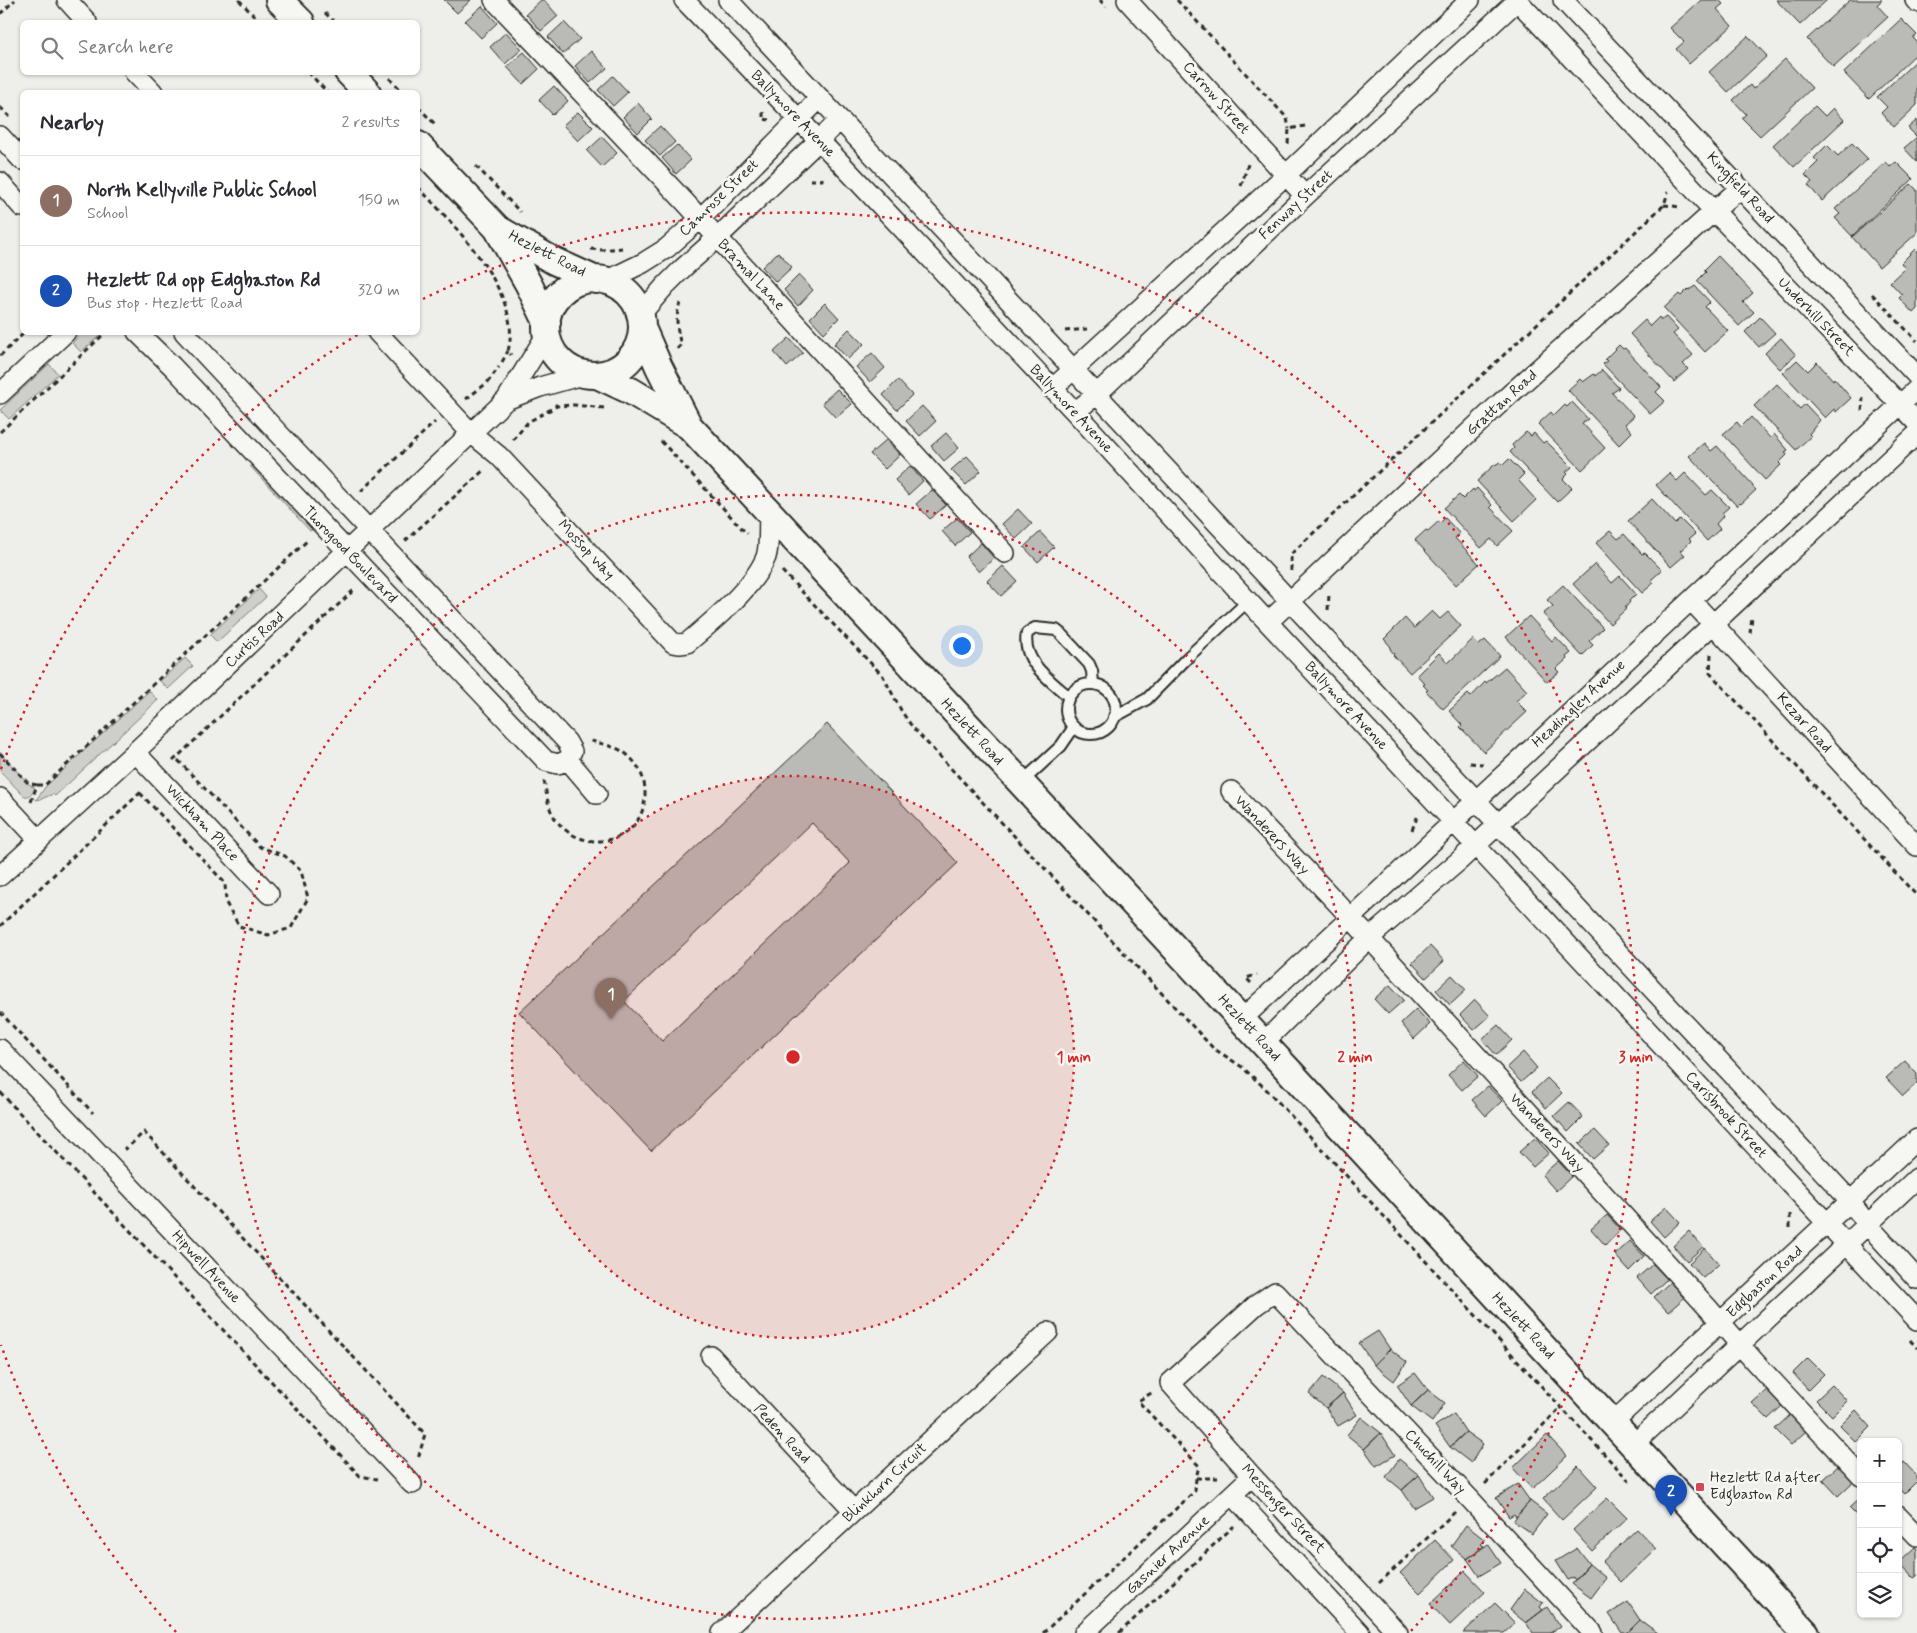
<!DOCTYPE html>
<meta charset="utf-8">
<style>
body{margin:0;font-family:Mynerve,sans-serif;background:#f2f2f3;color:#2b2b33}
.controls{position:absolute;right:15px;bottom:15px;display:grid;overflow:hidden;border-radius:8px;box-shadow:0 1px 4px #0004}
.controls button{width:45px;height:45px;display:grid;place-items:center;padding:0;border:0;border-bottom:1px solid #e1e1e2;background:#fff;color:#2b2b33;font:25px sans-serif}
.you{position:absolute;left:961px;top:645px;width:18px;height:18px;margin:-12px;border:4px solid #fff;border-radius:50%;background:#1a73e8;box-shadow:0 0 0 8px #1a73e833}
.badge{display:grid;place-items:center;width:32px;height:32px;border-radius:50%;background:#1a73e8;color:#fff;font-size:16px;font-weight:700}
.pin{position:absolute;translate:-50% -41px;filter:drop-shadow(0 1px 2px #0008)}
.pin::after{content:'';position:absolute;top:26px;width:18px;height:15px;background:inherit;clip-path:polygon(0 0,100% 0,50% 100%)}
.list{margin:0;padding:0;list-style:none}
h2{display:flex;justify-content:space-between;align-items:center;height:65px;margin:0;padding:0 20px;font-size:21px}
h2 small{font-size:16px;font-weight:400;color:#7c7c81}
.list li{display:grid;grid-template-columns:32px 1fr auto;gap:15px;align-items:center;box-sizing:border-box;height:90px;padding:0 20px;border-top:1px solid #e1e1e2}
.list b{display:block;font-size:19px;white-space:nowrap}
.list p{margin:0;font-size:16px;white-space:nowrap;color:#7c7c81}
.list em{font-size:16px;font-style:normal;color:#7c7c81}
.icon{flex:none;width:28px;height:28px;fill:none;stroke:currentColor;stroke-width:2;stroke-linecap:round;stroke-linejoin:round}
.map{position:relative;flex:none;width:1917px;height:1633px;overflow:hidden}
.search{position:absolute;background:#fff;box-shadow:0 1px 4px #0004;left:20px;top:20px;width:400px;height:55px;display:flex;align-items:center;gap:12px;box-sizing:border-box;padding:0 18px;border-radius:8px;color:#7c7c81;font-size:19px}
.panel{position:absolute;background:#fff;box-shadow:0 1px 4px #0004;left:20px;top:90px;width:400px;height:245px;border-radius:8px}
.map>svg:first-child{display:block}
.green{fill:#cececa;stroke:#7c7c7a}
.building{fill:#babab7;stroke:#2b2b2b;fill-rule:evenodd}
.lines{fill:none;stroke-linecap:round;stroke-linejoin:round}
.lane-casing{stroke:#2b2b2b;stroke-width:14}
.street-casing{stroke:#2b2b2b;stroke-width:22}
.secondary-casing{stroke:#2b2b2b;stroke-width:30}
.path{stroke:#2b2b2b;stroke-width:3;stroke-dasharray:5 4;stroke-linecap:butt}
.lane{stroke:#f6f6f2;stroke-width:10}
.street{stroke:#f6f6f2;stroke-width:19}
.secondary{stroke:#f6f6f2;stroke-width:26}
.ring{fill:none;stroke:#d62828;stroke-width:2.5;stroke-dasharray:2.5 5}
.poi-dot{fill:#d1495b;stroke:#f6f6f2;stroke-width:2}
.labels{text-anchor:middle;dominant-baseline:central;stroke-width:5;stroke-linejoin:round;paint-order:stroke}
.street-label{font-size:15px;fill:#2b2b2b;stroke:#f6f6f2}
.poi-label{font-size:15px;fill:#2b2b2b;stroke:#f6f6f2;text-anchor:start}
.centre{fill:#d62828;stroke:#f6f6f2;stroke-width:2.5}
.ring-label{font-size:15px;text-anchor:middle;font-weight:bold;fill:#d62828;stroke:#f6f6f2;stroke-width:5;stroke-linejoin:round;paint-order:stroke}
</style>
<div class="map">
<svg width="1917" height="1633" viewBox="0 0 1917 1633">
<rect width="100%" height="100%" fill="#eeeeea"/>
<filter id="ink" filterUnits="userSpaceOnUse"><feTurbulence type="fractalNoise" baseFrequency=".02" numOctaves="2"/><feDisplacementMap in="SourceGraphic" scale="10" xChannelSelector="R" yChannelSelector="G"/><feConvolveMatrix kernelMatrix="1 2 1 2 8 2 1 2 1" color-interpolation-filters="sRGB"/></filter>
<g filter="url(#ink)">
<!-- green -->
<path class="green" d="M82 333V332L103 333 81 352 72 343Z
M49 364 58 374 9 419 0 410Z
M253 464 309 524 312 530 310 531 250 466Z
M259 589 266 597 217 642 210 635Z
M185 658 193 666 168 689 160 681Z
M149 691 158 700 55 796 53 794 41 799 36 800 46 786Z
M0 753 31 786 34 787 35 789C32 794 30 797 24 796L0 771Z"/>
<!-- building -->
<path class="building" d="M444 0H471L457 13Z
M541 0H544L558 16 541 31 526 14Z
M1701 0H1719L1723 4 1717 9 1732 26 1689 64 1676 49 1684 42 1670 28Z
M1776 0H1827L1800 25Z
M1850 0H1882L1877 5 1888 17 1833 67 1807 39Z
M482 6 497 23 481 38 465 21Z
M1901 19 1917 35 1913 38 1917 42V53L1869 99 1844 73Z
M564 22 580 39 563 54 548 37Z
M506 32 522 49 505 64 490 47Z
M1748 36 1767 56 1728 92 1709 72Z
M591 51 607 68 590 83 575 66Z
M524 52 539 69 523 84 507 67Z
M1785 59 1812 88 1760 136 1742 118 1746 114 1733 100 1750 85 1753 89Z
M1917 60V105L1894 127 1881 113 1887 107 1877 97Z
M613 76 628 92 613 106 598 90Z
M554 86 568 101 553 115 539 100Z
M638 103 652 119 638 133 623 117Z
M1815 106 1825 116 1833 108 1844 120 1794 167 1773 145Z
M578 112 593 127 578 141 563 125Z
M1917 120V162L1904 148 1917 137 1908 128Z
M660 126 675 142 660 156 645 140Z
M602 137 617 153 602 167 587 151Z
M1852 143 1868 159 1822 201 1808 185 1812 182 1805 175 1818 162 1814 158 1827 145 1838 156Z
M677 145 691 160 676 174 662 158Z
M1886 162 1890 167 1896 162 1913 179 1852 236 1835 218 1840 214 1835 209Z
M1911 184 1917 190V233L1879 267 1852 237Z
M1915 249 1917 251V309L1913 313 1899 298 1902 295 1890 282 1905 268 1901 263Z
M778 252 792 267 776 282 762 267Z
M1718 256 1753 293 1743 302 1754 312 1739 326 1697 281 1706 272 1704 270Z
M799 275 813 290 798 306 784 290Z
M1695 286 1710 302 1705 307 1728 331 1705 352 1664 308 1679 294 1681 296 1688 289 1689 290Z
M825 303 839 318 824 333 810 318Z
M1659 317 1661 320 1666 317 1678 330 1673 334 1693 355 1683 364 1688 369 1674 382 1630 334 1645 320 1650 326Z
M1760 317 1775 333 1759 347 1745 332Z
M849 329 864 344 848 359 834 344Z
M789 338 803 353 787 367 774 352Z
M1781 338 1796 355 1780 369 1765 353Z
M1619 345 1623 349 1625 348 1661 387 1656 392 1665 401 1650 414 1603 364 1607 361 1605 359Z
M872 353 885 368 870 382 856 367Z
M1797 360 1808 371 1817 362 1833 380 1834 378 1851 398 1836 412 1834 409 1825 418 1783 373Z
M1602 370 1619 388 1612 393 1634 416 1625 424 1632 432 1619 445 1568 390 1580 379 1583 382 1594 374 1595 376Z
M898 380 912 395 897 410 883 395Z
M1777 384 1800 409 1805 404 1820 420 1809 434 1811 436 1796 450 1754 406Z
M837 389 852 404 836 418 822 403Z
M1572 402 1588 419 1582 423 1605 448 1582 470 1538 424 1551 412 1554 416 1565 405 1567 407Z
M922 406 936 421 920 436 906 421Z
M1751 417 1770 438 1774 434 1788 450 1785 452 1787 455 1779 463 1781 465 1765 480 1723 434 1737 422 1741 427Z
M1526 432 1531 436 1534 433 1543 443 1546 441 1572 467 1566 472 1568 474 1563 479 1572 488 1557 502 1510 452 1514 448 1512 445Z
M946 433 959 448 944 461 931 446Z
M886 440 900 455 885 469 870 454Z
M1704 443 1711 451 1717 446 1753 485 1752 486 1756 490 1741 504 1740 503 1737 506 1689 456Z
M967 456 981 471 966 485 951 470Z
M1509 459 1524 474 1518 480 1536 500 1514 521 1477 481 1493 466 1500 462 1503 465Z
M910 466 923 481 908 495 895 480Z
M1669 473 1677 481 1685 473 1706 495 1712 490 1729 507 1722 513 1724 515 1716 524 1720 529 1707 541 1656 485Z
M1477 488 1492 505 1490 507 1513 531 1497 546 1491 539 1481 548 1444 508 1459 495 1463 499 1473 489 1474 491Z
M932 490 946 505 930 519 916 504Z
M1652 499 1675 524 1680 519 1695 534 1689 539 1691 541 1680 551 1685 555 1671 567 1628 521Z
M1018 509 1032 524 1016 539 1002 524Z
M957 518 970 532 955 546 942 531Z
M1445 518 1460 534 1455 538 1479 564 1456 585 1415 540 1426 530 1428 531 1439 521 1440 523Z
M1610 531 1618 539 1624 534 1642 554 1645 553 1662 570 1651 580 1654 583 1642 593 1596 543Z
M1040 532 1054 547 1038 562 1024 547Z
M981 543 994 558 979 572 966 557Z
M1595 564 1612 583 1620 576 1636 594 1629 601 1630 602 1625 608 1626 609 1610 624 1573 584Z
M1003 566 1017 581 1001 596 987 581Z
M1563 585 1603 628 1589 641 1593 645 1582 656 1543 614 1553 606 1547 600Z
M1432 611 1440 619 1448 612 1461 626 1410 673 1393 655 1394 654 1390 649 1391 647 1384 639 1405 618 1414 628Z
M1529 616 1552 641 1556 637 1571 653 1566 657 1567 659 1556 669 1559 672 1547 682 1506 637Z
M1473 639 1479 645 1485 640 1500 656 1443 709 1426 691 1428 690 1423 685 1425 684 1417 675 1439 653 1448 663Z
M1505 667 1527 691 1516 701 1527 712 1484 752 1460 727 1462 725 1449 711 1468 694 1471 697 1485 682 1486 683Z
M827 724 958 863 651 1151 519 1012ZM812 823 850 863 662 1041 624 1001Z
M1430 946 1444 961 1426 978 1412 963Z
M1452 975 1466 990 1450 1005 1436 990Z
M1390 985 1404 1000 1388 1014 1374 999Z
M1475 1000 1490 1016 1474 1030 1460 1015Z
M1416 1009 1430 1024 1414 1039 1401 1023Z
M1498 1025 1512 1040 1496 1055 1482 1039Z
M1523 1052 1537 1068 1521 1082 1507 1067Z
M1464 1060 1478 1076 1462 1090 1448 1075Z
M1905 1061 1917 1074V1083L1903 1096 1886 1078Z
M1547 1078 1562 1093 1546 1108 1532 1092Z
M1488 1086 1502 1101 1486 1116 1472 1100Z
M1569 1102 1583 1117 1568 1132 1554 1116Z
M1595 1130 1609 1145 1593 1159 1579 1144Z
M1535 1138 1549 1153 1533 1167 1519 1152Z
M1558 1161 1572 1176 1556 1191 1542 1175Z
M1666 1207 1680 1222 1664 1237 1650 1221Z
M1607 1215 1621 1230 1605 1245 1591 1229Z
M1689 1231 1703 1247 1687 1261 1673 1246Z
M1630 1241 1644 1256 1629 1271 1615 1255Z
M1705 1248 1719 1264 1703 1278 1689 1263Z
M1653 1264 1667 1279 1651 1294 1637 1278Z
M1670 1282 1684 1298 1668 1312 1654 1297Z
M1378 1331 1390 1349 1374 1365 1359 1343Z
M1390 1349 1407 1362 1394 1381 1374 1365Z
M1808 1358 1824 1374 1808 1390 1793 1373Z
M1415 1373 1428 1390 1411 1406 1397 1385Z
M1323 1377 1343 1393 1326 1408 1309 1394Z
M1832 1385 1847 1401 1832 1416 1816 1400Z
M1769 1388 1784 1404 1768 1419 1752 1403Z
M1428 1390 1445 1403 1432 1422 1411 1406Z
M1343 1393 1357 1415 1338 1426 1326 1408Z
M1856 1410 1871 1427 1856 1442 1840 1426Z
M1454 1414 1466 1432 1450 1447 1435 1426Z
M1791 1414 1807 1430 1791 1445 1775 1429Z
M1361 1417 1381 1433 1364 1449 1347 1435Z
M1466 1432 1483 1444 1471 1463 1450 1447Z
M1381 1433 1395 1455 1376 1466 1364 1449Z
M1547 1435 1567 1456 1532 1489 1513 1468Z
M1399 1459 1419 1475 1402 1490 1386 1477Z
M1904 1462 1917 1476V1481L1904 1494 1898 1488V1468Z
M1839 1465 1854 1481 1838 1496 1823 1480Z
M1578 1466 1597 1487 1562 1520 1543 1499Z
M1419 1475 1433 1497 1414 1508 1402 1490Z
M1518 1484 1530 1501 1516 1517 1514 1514 1509 1517 1496 1498Z
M1861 1497V1520L1849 1508Z
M1607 1498 1627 1518 1592 1551 1573 1530Z
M1530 1501 1547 1514 1532 1534 1513 1521Z
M1466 1525 1485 1540 1481 1544 1484 1546 1467 1559 1451 1546Z
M1637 1529 1656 1549 1621 1582 1602 1562Z
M1435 1540 1454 1560 1420 1593 1400 1573Z
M1488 1544 1501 1563 1479 1576 1467 1559Z
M1915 1547 1917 1549V1576L1914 1578 1899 1562Z
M1577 1548 1589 1564 1575 1580 1573 1577 1568 1580 1556 1561Z
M1589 1564 1606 1578 1591 1598 1572 1584Z
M1465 1571 1485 1592 1450 1625 1430 1604Z
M1525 1589 1543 1603 1540 1607 1543 1610 1526 1623 1510 1610Z
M1628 1602 1640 1620 1627 1633H1622L1609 1614Z
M1495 1603 1515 1623 1504 1633H1463Z
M1547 1607 1560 1627 1550 1633H1533L1526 1623Z
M1640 1620 1658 1633H1627Z"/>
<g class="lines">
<defs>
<path id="lane" d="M1066 709a25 25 0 1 1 50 0a25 25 0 1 1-50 0Z
M1069 697C1050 680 1021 661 1027 633L1035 628 1056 630 1061 634 1089 664 1092 671 1093 684
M1114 717 1147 699 1189 656 1248 601
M1022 782 1061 746 1074 727"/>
<path id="street" d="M67 0 87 22
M494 0 685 202 1005 553
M684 0 835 157 1075 412 1248 601 1917 1320
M728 0 1844 1194 1868 1225 1917 1279
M1127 0 1305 196
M1517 0 1715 212 1917 422
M1563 0 1917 376
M1915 0 1917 2
M134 72 153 92
M0 136 22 160
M0 182 22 207
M606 281 643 263 667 248 700 219 820 98
M640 315 665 286 683 268 717 238 840 120
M137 332 172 366 546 761 558 764 568 760 572 751 567 742 184 332
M377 332 471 433 499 456 673 643 680 644 687 643C712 622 754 587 766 557 770 545 768 527 769 514
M1052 389 1286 175 1470 0
M0 394 66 332
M506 400 540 387 586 374
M1075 412 1097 394 1305 196 1518 0
M1691 600 1917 846
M1268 622 1497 406 1740 188
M135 752 269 894
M568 760 597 794
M1231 791 1338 904 1708 1308 1755 1362 1861 1476
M0 798 39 840
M0 876 135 752 506 400 547 334
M1241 1020 1917 389
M1263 1043 1368 939 1460 860 1917 434
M0 1049 412 1484
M711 1356 854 1511
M1612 1423 1917 1139
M1633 1445 1917 1178
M1233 1495 1360 1633
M1898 1516 1917 1536
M722 1633 1048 1332
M1084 1633 1252 1476
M1398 1633 1252 1476 1170 1383 1256 1305 1275 1292 1470 1499 1593 1633"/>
<path id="secondary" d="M279 0 301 22
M348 72 367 92
M418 145 497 228 529 285 547 322
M498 229 554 261 596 280
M546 327a48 48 0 1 1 96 0a48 48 0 1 1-96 0Z
M642 328 659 367 689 426 1292 1074 1806 1633
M597 375 631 391 689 426"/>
</defs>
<!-- lane casing -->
<use href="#lane" class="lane-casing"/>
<!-- street casing -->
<use href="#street" class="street-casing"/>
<!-- secondary casing -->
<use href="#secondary" class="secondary-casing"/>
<!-- path -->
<path class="path" d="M239 0 260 22
M1100 0 1106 7
M1177 0 1287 118 1289 129
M325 13 335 22
M0 14 15 0
M308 72 327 92
M389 78 403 92
M0 107 10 117
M418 107 435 124
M763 112V119L769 120
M1288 144 1289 129 1305 126
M476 166 520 212
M810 180H822V174
M1241 186 1248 164
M418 187C452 223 503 274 510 325 511 334 510 343 508 351L511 355
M1664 205 1681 207
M591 249 602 250 622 248
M1872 294 1917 341
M1065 331 1087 329
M677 349 681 345C677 330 675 318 680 303
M0 356 25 332
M502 362 508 351
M466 399 487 383 499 367
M555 404 557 406 574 405 605 408
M1862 411 1863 397
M0 432 106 332
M513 440 528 422 557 406
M661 441 747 534
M361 491 435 422
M405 541 484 470
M782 571 883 676 902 712 913 728 1213 1048 1242 1067 1268 1091 1631 1483
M1291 571V554L1664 205 1668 192
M1328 610 1329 594
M1750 633 1752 617
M1711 654 1710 673 1917 896
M0 753 28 783 37 785
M173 761 356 588
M1470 763 1483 764
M544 781C546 790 547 802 551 811 573 859 646 847 645 793 645 777 638 763 625 753 615 746 601 744 589 740
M140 793 225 883 226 903 239 926 268 935 291 928 308 898 301 871 285 856 260 847 176 758
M31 802 37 785H45L308 540
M1412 830 1418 815
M0 926 143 790
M1251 983 1246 978 1257 975
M0 1012 93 1113
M0 1092 360 1476 377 1479
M124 1147 126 1149 144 1132 425 1434 418 1459
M1790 1228V1214
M1910 1340 1917 1348
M1196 1478H1218
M1485 1484 1560 1408
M1379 1583 1455 1512
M1043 1633 1195 1491 1196 1478 1199 1466 1138 1401 1153 1392
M1119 1633 1234 1526"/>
<!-- lane -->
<use href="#lane" class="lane"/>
<!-- street -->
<use href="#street" class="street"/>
<!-- secondary -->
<use href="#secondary" class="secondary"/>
</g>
</g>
<!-- distance rings -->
<circle cx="793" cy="1057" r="281" fill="#d62828" fill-opacity=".12"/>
<g class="ring">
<circle cx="793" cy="1057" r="281"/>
<circle cx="793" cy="1057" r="562"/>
<path d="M176 1632A843 843 0 0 1 1 1345M1 769A843 843 0 0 1 359 334M423 299A843 843 0 0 1 1410 1632"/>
</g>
<!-- markers -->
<rect class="poi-dot" x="1695" y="1482" width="10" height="10" rx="2.5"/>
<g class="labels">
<!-- street labels -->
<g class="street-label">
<text transform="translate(1216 98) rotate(48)">Carrow Street</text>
<text transform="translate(793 114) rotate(46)">Ballymore Avenue</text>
<text transform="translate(1740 188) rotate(47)">Kingfield Road</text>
<text transform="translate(719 198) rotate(-44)">Camrose Street</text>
<text transform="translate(1296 205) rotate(-43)">Fenway Street</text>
<text transform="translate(547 254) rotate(27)">Hezlett Road</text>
<text transform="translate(751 275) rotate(47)">Bramal Lane</text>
<text transform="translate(1816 317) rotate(46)">Underhill Street</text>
<text transform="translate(1502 403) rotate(-42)">Grattan Road</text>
<text transform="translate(1071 409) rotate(47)">Ballymore Avenue</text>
<text transform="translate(586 550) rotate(47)">Mossop Way</text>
<text transform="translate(350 555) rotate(46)">Thorogood Boulevard</text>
<text transform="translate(255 640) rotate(-43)">Curtis Road</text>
<text transform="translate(1579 704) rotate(-43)">Headingley Avenue</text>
<text transform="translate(1346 706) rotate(47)">Ballymore Avenue</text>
<text transform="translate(1804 723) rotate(48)">Kezar Road</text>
<text transform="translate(972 732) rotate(47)">Hezlett Road</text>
<text transform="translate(202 823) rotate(47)">Wickham Place</text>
<text transform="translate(1272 835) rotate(47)">Wanderers Way</text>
<text transform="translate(1249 1028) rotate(47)">Hezlett Road</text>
<text transform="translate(1726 1115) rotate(47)">Carisbrook Street</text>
<text transform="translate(1547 1133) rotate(47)">Wanderers Way</text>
<text transform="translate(206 1267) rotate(47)">Hipwell Avenue</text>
<text transform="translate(1765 1282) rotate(-43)">Edgbaston Road</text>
<text transform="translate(1523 1326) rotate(47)">Hezlett Road</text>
<text transform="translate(782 1434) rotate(47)">Peden Road</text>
<text transform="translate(1435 1462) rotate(47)">Chuchill Way</text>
<text transform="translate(885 1483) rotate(-43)">Blinkhorn Circuit</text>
<text transform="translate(1283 1509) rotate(47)">Messenger Street</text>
<text transform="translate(1168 1555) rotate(-43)">Gasnier Avenue</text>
</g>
<!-- poi labels -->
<g class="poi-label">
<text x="1710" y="1478">Hezlett Rd after<tspan x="1710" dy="17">Edgbaston Rd</tspan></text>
</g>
</g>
<circle cx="793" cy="1057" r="8" class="centre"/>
<g class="ring-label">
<text x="1074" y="1062">1 min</text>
<text x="1355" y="1062">2 min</text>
<text x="1636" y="1062">3 min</text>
</g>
</svg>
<div class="controls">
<button>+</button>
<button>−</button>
<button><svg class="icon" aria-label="locate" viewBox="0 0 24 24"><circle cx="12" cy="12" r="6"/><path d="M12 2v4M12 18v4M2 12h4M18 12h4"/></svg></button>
<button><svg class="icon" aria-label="layers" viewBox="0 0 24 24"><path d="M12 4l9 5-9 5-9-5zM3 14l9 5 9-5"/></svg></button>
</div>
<div class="you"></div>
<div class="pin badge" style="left:611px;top:1019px;background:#8d6e63">1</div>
<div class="pin badge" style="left:1671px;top:1516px;background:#1a4fb4">2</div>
<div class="search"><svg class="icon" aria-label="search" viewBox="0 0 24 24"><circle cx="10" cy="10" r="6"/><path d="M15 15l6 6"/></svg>Search here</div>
<section class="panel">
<h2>Nearby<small>2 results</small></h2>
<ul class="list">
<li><span class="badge" style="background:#8d6e63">1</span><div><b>North Kellyville Public School</b><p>School</p></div><em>150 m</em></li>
<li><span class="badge" style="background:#1a4fb4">2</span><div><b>Hezlett Rd opp Edgbaston Rd</b><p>Bus stop · Hezlett Road</p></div><em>320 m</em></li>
</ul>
</section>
</div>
